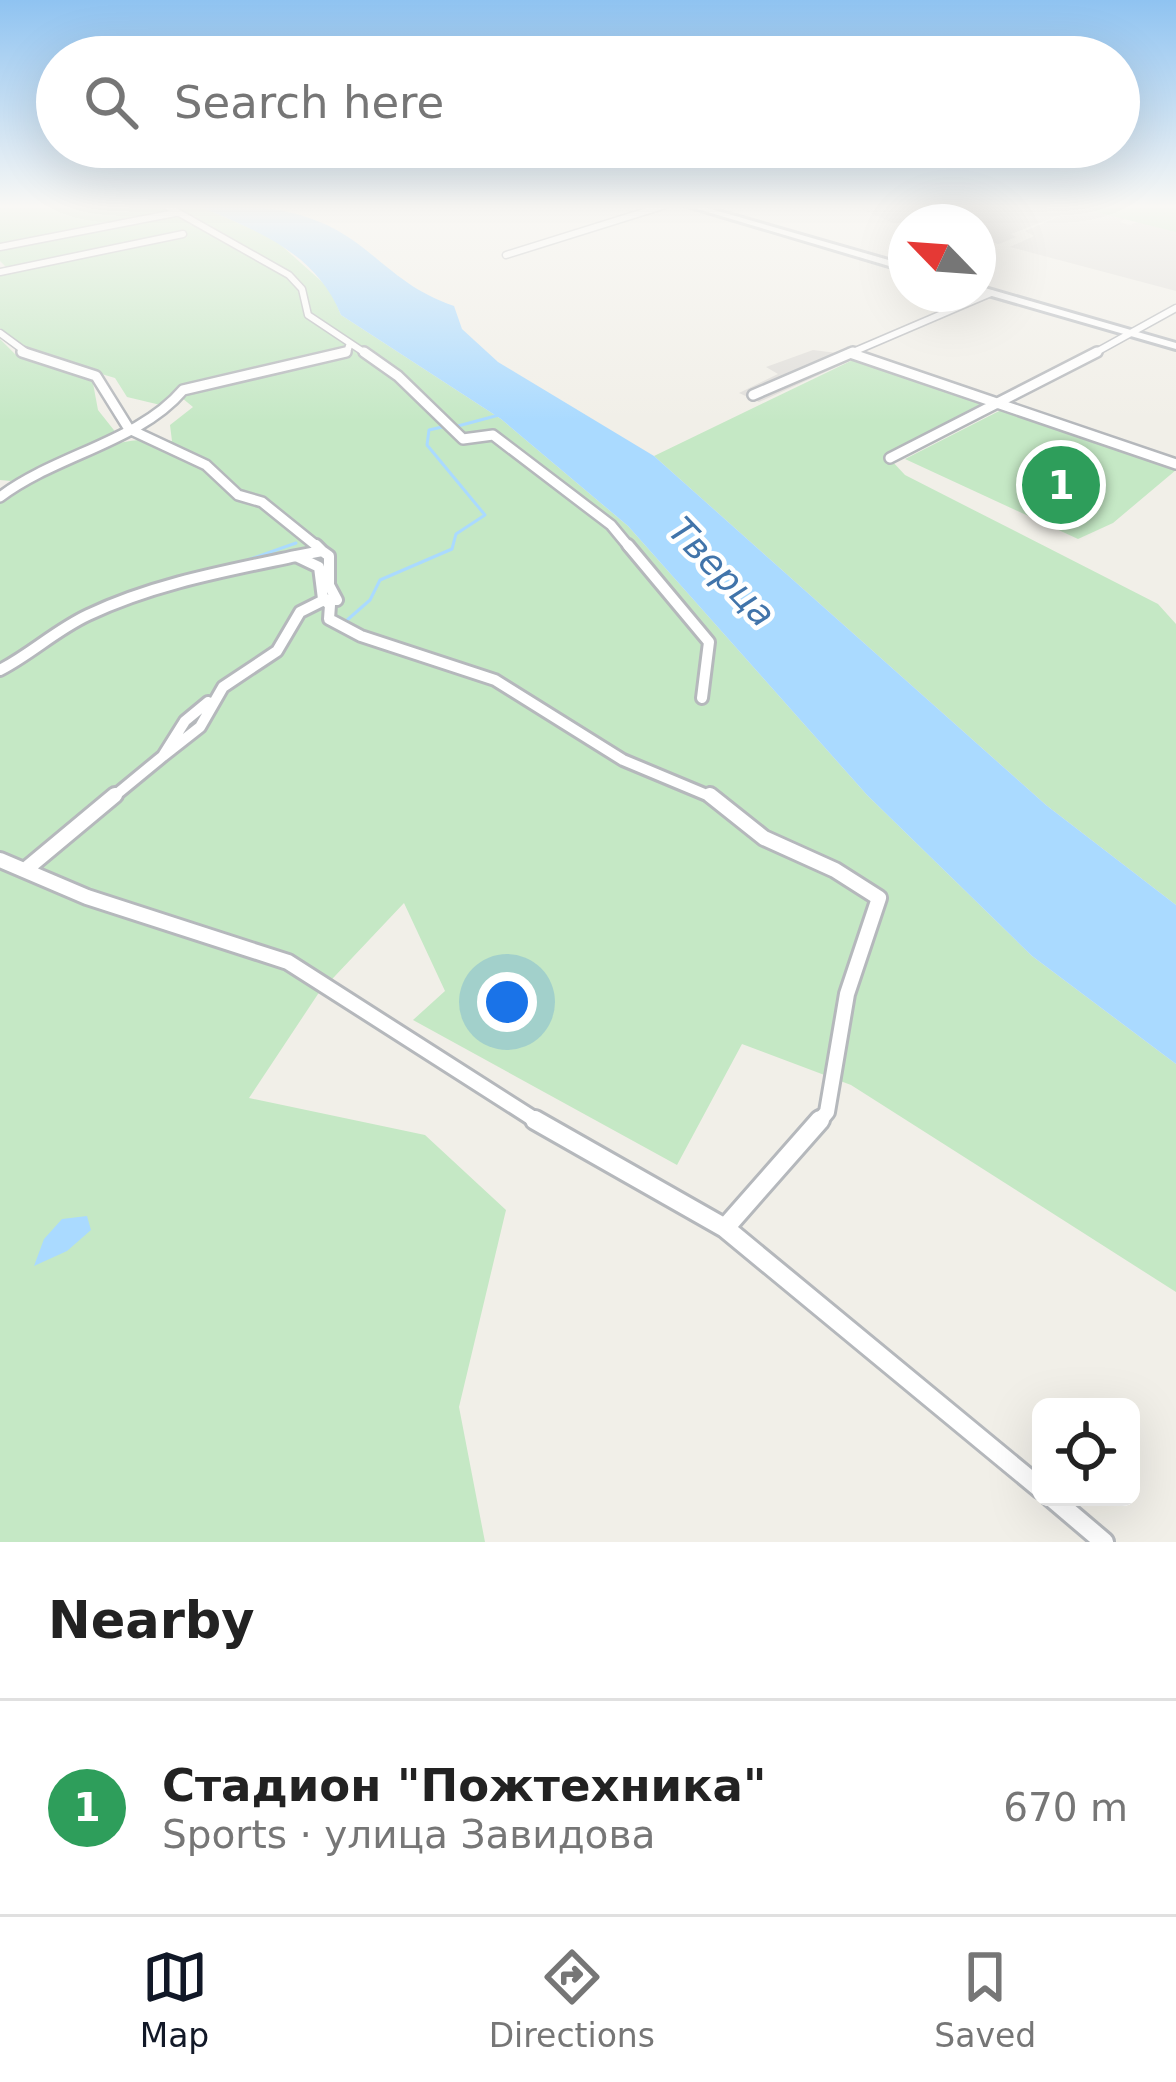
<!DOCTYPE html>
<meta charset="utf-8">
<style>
body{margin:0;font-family:"DejaVu Sans",sans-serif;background:#f6f6f6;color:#222}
.controls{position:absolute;right:36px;bottom:36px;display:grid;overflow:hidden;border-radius:18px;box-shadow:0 12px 48px #0002}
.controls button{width:108px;height:108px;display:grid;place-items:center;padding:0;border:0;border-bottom:3px solid #e0e0e0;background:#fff;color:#222;font:60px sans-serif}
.compass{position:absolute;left:888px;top:204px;width:108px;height:108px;border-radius:50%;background:#fff;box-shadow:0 12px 48px #0002;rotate:295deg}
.you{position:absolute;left:507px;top:1002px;width:42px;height:42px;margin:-30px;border:9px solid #fff;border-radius:50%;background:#1a73e8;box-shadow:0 0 0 18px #1a73e833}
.badge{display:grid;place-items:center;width:78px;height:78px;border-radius:50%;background:#111827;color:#fff;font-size:39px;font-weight:700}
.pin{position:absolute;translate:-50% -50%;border:6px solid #fff;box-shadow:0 3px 12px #0006}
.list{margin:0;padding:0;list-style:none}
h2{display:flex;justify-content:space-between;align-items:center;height:156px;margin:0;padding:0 48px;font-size:51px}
h2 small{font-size:39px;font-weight:400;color:#767676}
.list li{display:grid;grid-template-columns:78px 1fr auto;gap:36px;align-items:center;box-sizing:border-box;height:216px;padding:0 48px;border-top:3px solid #e0e0e0}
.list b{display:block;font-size:45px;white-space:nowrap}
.list p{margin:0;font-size:39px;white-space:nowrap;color:#767676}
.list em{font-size:39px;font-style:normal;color:#767676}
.icon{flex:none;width:66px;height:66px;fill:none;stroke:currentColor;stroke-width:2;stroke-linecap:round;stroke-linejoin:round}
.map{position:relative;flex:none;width:1176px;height:1542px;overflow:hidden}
.search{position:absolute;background:#fff;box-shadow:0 12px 48px #0002;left:36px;right:36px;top:36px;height:132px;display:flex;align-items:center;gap:30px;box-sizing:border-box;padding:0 42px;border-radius:66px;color:#767676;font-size:45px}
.sheet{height:372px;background:#fff}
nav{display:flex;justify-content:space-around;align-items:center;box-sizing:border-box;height:168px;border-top:3px solid #e0e0e0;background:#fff;font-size:33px;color:#767676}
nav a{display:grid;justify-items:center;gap:6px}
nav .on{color:#111827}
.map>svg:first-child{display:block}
.industrial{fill:#e0deda}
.green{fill:#c5e8c5}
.water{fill:#aadaff}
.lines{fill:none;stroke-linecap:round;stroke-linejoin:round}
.stream{stroke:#aadaff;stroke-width:3}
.minor-far4-casing{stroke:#b5b8bc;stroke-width:9}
.minor-far3-casing{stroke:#b5b8bc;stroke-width:14}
.minor-far2-casing{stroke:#b5b8bc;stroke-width:16}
.minor-far1-casing{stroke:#b5b8bc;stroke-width:20}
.minor-casing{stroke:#b5b8bc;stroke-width:24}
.secondary-casing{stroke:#b6babf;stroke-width:6}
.minor-far4{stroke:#fff;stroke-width:6}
.minor-far3{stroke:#fff;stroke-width:9}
.minor-far2{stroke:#fff;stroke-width:10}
.minor-far1{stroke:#fff;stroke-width:14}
.minor{stroke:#fff;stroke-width:18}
.secondary{fill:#fff;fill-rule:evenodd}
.labels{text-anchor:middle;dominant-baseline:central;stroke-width:9;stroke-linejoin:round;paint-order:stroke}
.water-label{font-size:36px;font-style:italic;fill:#4174aa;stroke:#fff}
</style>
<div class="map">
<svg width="1176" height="1542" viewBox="0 0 1176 1542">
<rect width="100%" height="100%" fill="#f1efe8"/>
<!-- industrial -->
<path class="industrial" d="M1148 205 1120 222 1130 225 1176 205V291L1010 247 1034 236 1025 231 1071 211 1011 234 1016 237 999 244 978 239V222L893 223 857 207Z
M813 350 861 356 759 402 739 393 778 374 766 367Z"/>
<!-- green -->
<path class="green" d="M0 205H196L273 238 330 289 341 315 501 419 628 526 867 795 1032 956 1176 1064V1292L851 1085 742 1044 677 1165 413 1020 445 991 404 903 318 994 249 1098 425 1135 506 1210 459 1407 485 1542H0V501C47 466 112 432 172 441L170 425 193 407 182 398 169 407 127 397 115 378 28 352 0 328V274L10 271 0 261Z
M1104 205H1176V232L1092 211Z
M0 339 15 354 92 378 98 410 117 434 11 481 0 480Z
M861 356 1001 404 890 459 905 475 1158 604 1176 624V905L1046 805 654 456Z
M1005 408 1176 468V470L1113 523 1078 539 905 459Z"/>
<!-- water -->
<path class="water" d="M196 205C242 205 284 205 327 225 375 248 395 286 454 306L462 329 498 362 654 456 1046 805 1176 905V1064L1032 956 867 795 628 526 501 419 341 315C315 251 255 230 196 205Z
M87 1216 91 1230 67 1251 34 1266 44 1239 62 1219Z"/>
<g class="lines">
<!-- stream -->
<path class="stream" d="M458 426 499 415
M239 563 296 543
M346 621 370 600 380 580 452 549 456 534 485 515 427 445 429 430 442 427"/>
<defs>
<path id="minor-far4" d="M165 205 289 275 302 289 308 315 350 343 347 352 333 355
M0 247 175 213
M506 255 666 205
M0 272 183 234
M0 333 30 355
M350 343 368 355
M850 353 857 355
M846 355 991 293
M1091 355 1176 308"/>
<path id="minor-far3" d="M22 352 96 376 129 429 206 465 238 495 262 502 319 548
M364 352 398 376 463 439 493 435 611 525 630 548
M850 353 1176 464
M753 395 853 352
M890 458 1097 352
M0 497C55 455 139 442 183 390L346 352"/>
<path id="minor-far2" d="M316 545 322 551
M628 545 709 642 702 698
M322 551 329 556V585L337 600 323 599 319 567 296 556Z
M0 670C31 654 56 630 88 615 153 584 225 571 296 556
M208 702 185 721 163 756 200 727 223 687 277 651 300 612 324 600 330 605 329 619 361 636 495 680 623 760 714 798
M112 798 163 756"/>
<path id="minor-far1" d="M710 795 764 838 835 870 879 898 847 994 827 1112 818 1123
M0 860 87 897 288 962 540 1123
M25 870 115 795"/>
<path id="minor" d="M535 1120 725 1228 1041 1489
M725 1228 820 1120
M1051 1497 1104 1542"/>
<path id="secondary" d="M684 205H697L906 265V271Z
M978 286 1176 343V349L978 292Z"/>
</defs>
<!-- minor-far4 casing -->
<use href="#minor-far4" class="minor-far4-casing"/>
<!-- minor-far3 casing -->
<use href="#minor-far3" class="minor-far3-casing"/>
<!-- minor-far2 casing -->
<use href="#minor-far2" class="minor-far2-casing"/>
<!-- minor-far1 casing -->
<use href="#minor-far1" class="minor-far1-casing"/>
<!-- minor casing -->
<use href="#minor" class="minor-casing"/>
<!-- secondary casing -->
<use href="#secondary" class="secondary-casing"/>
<!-- minor-far4 -->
<use href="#minor-far4" class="minor-far4"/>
<!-- minor-far3 -->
<use href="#minor-far3" class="minor-far3"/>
<!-- minor-far2 -->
<use href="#minor-far2" class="minor-far2"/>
<!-- minor-far1 -->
<use href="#minor-far1" class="minor-far1"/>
<!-- minor -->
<use href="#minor" class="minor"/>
<!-- secondary -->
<use href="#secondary" class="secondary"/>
</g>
<!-- sky -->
<linearGradient id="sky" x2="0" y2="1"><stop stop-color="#8fc3f1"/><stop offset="0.49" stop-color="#f9f8f5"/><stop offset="1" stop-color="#f9f8f5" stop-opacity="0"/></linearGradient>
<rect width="1176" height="421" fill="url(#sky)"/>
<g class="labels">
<!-- water labels -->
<g class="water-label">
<text transform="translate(722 572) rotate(46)">Тверца</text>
</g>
</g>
</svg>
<div class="controls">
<button><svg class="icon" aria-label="locate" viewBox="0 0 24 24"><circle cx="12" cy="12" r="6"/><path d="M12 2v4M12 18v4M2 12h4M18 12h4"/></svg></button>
</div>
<svg class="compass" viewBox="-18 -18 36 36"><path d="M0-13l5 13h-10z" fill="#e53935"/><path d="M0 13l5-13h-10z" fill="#767676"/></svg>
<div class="you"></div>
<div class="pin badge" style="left:1061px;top:485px;background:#2e9e5b">1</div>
<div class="search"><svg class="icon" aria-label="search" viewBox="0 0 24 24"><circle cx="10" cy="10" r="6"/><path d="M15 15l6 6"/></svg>Search here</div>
</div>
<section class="sheet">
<h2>Nearby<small></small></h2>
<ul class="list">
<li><span class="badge" style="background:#2e9e5b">1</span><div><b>Стадион &quot;Пожтехника&quot;</b><p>Sports · улица Завидова</p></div><em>670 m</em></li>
</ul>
</section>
<nav>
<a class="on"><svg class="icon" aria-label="map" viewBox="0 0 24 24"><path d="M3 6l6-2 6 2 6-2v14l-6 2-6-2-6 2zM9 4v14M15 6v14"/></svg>Map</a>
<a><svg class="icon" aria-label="directions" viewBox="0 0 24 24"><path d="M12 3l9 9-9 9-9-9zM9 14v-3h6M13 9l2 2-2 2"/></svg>Directions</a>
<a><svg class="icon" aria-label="saved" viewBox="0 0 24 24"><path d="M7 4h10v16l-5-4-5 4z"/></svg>Saved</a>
</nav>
